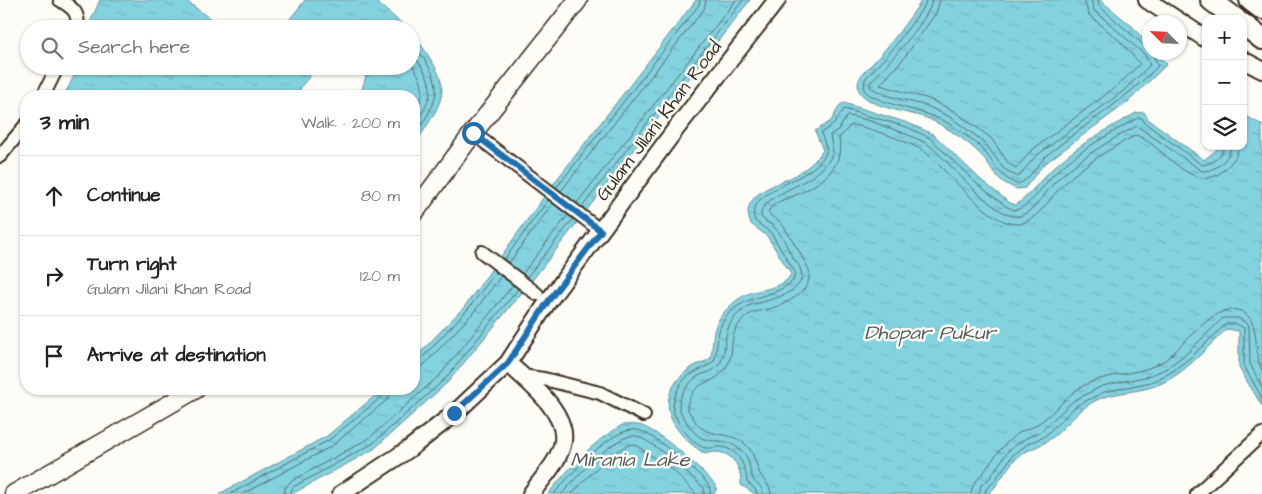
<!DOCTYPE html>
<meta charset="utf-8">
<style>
body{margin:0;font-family:"Architects Daughter",sans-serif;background:#f6f6f6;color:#222}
.controls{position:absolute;right:15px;top:15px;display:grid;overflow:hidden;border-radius:10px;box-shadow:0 1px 4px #0004}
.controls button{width:45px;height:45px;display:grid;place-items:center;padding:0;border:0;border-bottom:1px solid #e0e0e0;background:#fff;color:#222;font:25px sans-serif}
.compass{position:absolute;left:1142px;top:15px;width:45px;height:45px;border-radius:50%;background:#fff;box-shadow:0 1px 4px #0004;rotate:294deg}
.stop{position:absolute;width:15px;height:15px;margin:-11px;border:4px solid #1f6fb2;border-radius:50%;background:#fff}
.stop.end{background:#1f6fb2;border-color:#fff;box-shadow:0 1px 5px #0008}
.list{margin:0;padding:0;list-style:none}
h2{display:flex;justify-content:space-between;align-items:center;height:65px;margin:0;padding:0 20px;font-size:21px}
h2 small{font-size:16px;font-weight:400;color:#767676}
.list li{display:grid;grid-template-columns:32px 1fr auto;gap:15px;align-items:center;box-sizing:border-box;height:80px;padding:0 20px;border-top:1px solid #e0e0e0}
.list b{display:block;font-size:19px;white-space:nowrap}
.list p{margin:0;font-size:16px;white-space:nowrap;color:#767676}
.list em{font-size:16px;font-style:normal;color:#767676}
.icon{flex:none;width:28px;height:28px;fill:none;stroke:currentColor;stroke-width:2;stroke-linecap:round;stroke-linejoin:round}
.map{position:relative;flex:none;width:1262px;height:494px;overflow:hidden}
.search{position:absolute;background:#fff;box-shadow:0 1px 4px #0004;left:20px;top:20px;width:400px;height:55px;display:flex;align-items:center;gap:12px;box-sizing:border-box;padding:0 18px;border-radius:28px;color:#767676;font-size:19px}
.panel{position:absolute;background:#fff;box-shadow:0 1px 4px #0004;left:20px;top:90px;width:400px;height:305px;border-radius:20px}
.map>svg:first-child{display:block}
.water{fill:url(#water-ripples);stroke:#668f92}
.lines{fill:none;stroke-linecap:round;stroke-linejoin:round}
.shore{stroke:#586d6c;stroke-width:1}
.minor-casing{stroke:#3b2a1e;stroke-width:16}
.tertiary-casing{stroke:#3b2a1e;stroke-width:20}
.secondary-casing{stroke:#3b2a1e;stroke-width:21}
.primary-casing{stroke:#3b2a1e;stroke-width:24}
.minor{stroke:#fdfcf7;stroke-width:12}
.tertiary{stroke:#fdfcf7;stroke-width:16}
.secondary{stroke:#fdfcf7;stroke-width:18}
.primary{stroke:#fdfcf7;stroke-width:20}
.route{stroke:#1f6fb2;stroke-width:6}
.labels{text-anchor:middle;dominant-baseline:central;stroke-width:5;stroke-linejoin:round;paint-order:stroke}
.street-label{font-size:19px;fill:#3b2a1e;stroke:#fdfcf7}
.water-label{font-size:20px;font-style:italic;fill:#515c58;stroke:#fdfcf7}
</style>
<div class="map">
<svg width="1262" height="494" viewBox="0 0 1262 494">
<defs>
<pattern id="water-ripples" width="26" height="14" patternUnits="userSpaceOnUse" patternTransform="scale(1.25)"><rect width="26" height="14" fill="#83d2e0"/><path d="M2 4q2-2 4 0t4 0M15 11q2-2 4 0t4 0" fill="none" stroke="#72b4c0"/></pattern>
</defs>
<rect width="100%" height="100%" fill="#fdfcf7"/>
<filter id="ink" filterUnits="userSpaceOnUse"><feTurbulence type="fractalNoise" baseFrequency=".02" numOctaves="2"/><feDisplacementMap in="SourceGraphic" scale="10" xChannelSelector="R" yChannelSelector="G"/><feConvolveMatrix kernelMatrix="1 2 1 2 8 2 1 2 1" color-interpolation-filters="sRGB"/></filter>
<g filter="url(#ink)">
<!-- water -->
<path class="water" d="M100 0H185L224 29H87Z
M305 0H374L408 29H282Z
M696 0H750L534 278 448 382 374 449 292 494H219L327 436 383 389H414V359L465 306 551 187Z
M922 0H1100L1133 27 1149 46 1150 52 1155 53 1167 64 1129 101 1043 165 1025 188 1017 189C991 179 995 167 977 151 963 138 946 127 929 119 913 112 857 107 858 85 858 76 867 69 873 63 891 44 907 22 922 0Z
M412 32C450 86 453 89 414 145V96H360L366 76 359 66H411Z
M79 66H319L302 85 297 96H64Z
M844 103 908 123 933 134 981 180 1010 203 1016 205C1030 195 1039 181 1052 169 1076 146 1107 129 1136 113L1144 112 1148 119 1204 160 1221 146H1243V119L1246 116 1262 125V406L1239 368V331L1227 329C1203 350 1184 377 1152 387 1133 393 1110 392 1093 402 1075 412 1064 431 1046 442 1036 448 1025 450 1016 459 1005 469 1000 484 988 494H755L741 485C742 464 728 446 705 454 672 433 650 400 689 369 696 364 703 363 710 359 714 347 711 332 718 321 724 310 738 297 750 293 762 289 785 288 791 274L767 236 751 224C737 195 776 185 794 176 805 170 816 161 823 150L815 131 831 121 840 105Z
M622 425C627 425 633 424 638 425 655 427 708 473 717 488L714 494H548C569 468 592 442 622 425Z"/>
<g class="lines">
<!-- shore -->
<path class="shore" d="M926 0 925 5 893 49 865 79 864 90C875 104 925 110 946 122 958 129 973 139 983 150 995 163 999 177 1017 184 1029 182 1038 163 1047 155 1084 125 1125 100 1158 66L1152 52
M932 0C931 19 884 67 870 83V87L885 95 927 106 950 117 984 142 1004 169 1018 177 1036 156 1122 92 1150 65 1145 55 1094 10 1091 0
M940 0 936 13 904 58 880 85 929 99 954 111 991 138 1009 164 1016 168 1032 150 1117 86 1140 64 1120 41 1089 15 1084 0
M1098 0 1099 6C1107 12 1145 48 1150 49
M411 40C442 84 446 90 414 136
M411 51C434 84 438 91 414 125
M411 64C424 81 427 94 414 112
M557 187 699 5 700 0
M561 191 704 9 706 0
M577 203 736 0
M582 207 743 0
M504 260 548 200
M509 263 553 203
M523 273 568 215
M527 277 573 219
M414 362 419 361 468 309 496 272
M414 369 424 365 473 313 501 276
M230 494 329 440 384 395 386 389
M243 494 332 446 388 399 392 389
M284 494 285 488 290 482 368 439 440 375 513 285
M290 494 293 487 372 444 445 379 518 289
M554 494C569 476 612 426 637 430 650 432 678 456 688 465 696 473 712 482 710 494
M562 494C574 479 617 432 636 436 653 440 690 476 704 488V494
M572 494C583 481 618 444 634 444L675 472 696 494
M757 494 755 489 747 482C746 467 739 450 722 447 717 446 711 449 706 448 694 447 673 419 673 408 673 400 677 389 682 382 691 371 704 370 714 361 718 349 716 334 722 323 739 293 770 301 793 281L795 272 771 233 755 221C742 188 818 182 827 150L821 133 834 124 844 109 907 127 930 138 977 184 1007 207 1015 210C1031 207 1043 185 1054 174 1078 151 1109 134 1138 118H1142L1145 123 1202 165C1212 164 1223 156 1224 146
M763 494C763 485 757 486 753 479 748 469 752 459 739 449 717 431 706 454 686 421 683 416 680 413 679 407 678 396 689 382 698 376 704 373 710 373 716 368 729 358 720 333 735 317 740 312 746 306 754 304 767 301 808 292 801 271 800 266 796 262 793 258 787 248 784 237 776 229 771 224 765 221 761 217 758 191 822 187 833 152L830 135 839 129 847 116C858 115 920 138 929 145 947 159 998 223 1020 216 1037 210 1048 187 1061 176 1084 156 1110 140 1137 126L1202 171C1215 172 1230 159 1231 146
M771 494C770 484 764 482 760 474 755 463 755 452 744 443 727 430 704 439 694 419 691 414 687 411 687 405 698 375 711 388 724 370 739 352 723 335 747 316 753 311 758 312 765 310 782 306 814 293 809 270 808 266 786 229 782 224 778 219 771 218 768 212 773 200 792 198 802 192 825 181 844 165 839 138L851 125C863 125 915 144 925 152 946 168 994 233 1023 223 1041 216 1051 196 1064 184 1084 164 1111 148 1136 135 1164 145 1194 199 1225 169 1232 162 1238 157 1238 146
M971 494C972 483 978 480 984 472 995 456 1005 441 1022 431 1027 429 1032 428 1036 425 1056 413 1067 392 1089 383 1114 372 1143 375 1165 360 1185 345 1215 301 1241 311 1262 321 1252 351 1262 370
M979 494 981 485 989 479 1008 451 1026 438 1040 432 1073 401 1102 386 1149 376 1167 368 1187 353 1223 318H1238L1249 325 1250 364 1262 387
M985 494 986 489 993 483 1013 455 1029 443 1044 437 1076 406 1104 392 1151 382 1170 373 1191 357 1226 324H1236L1244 328V366L1262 398"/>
<defs>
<path id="minor" d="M60 0C73 8 80 13 77 29
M43 96 58 66
M473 133 601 231
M0 156 26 125
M482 252 537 294
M521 376 544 379 600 393 644 415
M1197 494 1262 434"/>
<path id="tertiary" d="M1147 0 1206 39
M1243 60 1262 70
M508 363C527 381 567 411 563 441 560 461 542 478 531 494
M341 494 409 449 455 413 508 363 547 303 675 130 777 0"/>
<path id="secondary" d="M414 213 473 133 578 0
M14 494 196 389"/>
<path id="primary" d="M1211 0 1236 19
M1250 0 1262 9
M1243 24 1262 39"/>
</defs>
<!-- minor casing -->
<use href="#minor" class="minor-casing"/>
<!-- tertiary casing -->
<use href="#tertiary" class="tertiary-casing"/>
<!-- secondary casing -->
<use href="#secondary" class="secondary-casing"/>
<!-- primary casing -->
<use href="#primary" class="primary-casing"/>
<!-- minor -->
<use href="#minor" class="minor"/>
<!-- tertiary -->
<use href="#tertiary" class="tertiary"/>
<!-- secondary -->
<use href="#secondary" class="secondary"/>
<!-- primary -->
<use href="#primary" class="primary"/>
</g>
</g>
<g class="lines" filter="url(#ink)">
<!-- route -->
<path class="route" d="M454 413 508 363 547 303 601 231 473 133"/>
</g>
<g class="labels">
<!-- street labels -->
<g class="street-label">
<text transform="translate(659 121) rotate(-53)">Gulam Jilani Khan Road</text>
</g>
<!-- water labels -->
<g class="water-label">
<text x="930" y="333">Dhopar Pukur</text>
<text x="630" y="460">Mirania Lake</text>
</g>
</g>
</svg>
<div class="controls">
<button>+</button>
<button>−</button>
<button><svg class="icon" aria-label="layers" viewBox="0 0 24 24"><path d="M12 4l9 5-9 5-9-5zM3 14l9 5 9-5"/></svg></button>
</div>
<svg class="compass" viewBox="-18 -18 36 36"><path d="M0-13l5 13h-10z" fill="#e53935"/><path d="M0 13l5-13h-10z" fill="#767676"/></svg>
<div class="stop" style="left:473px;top:133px"></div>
<div class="stop end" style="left:454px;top:413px"></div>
<div class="search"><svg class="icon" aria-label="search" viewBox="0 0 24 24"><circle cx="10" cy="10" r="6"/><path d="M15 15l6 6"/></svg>Search here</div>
<section class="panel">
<h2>3 min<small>Walk · 200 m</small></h2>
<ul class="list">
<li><svg class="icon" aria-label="ahead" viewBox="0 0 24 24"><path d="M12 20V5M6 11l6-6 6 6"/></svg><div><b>Continue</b></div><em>80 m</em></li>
<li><svg class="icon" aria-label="right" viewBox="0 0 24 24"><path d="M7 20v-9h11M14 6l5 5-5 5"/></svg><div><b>Turn right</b><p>Gulam Jilani Khan Road</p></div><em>120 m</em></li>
<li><svg class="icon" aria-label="arrive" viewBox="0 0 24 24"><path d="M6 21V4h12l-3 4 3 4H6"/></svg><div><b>Arrive at destination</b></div></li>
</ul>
</section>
</div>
